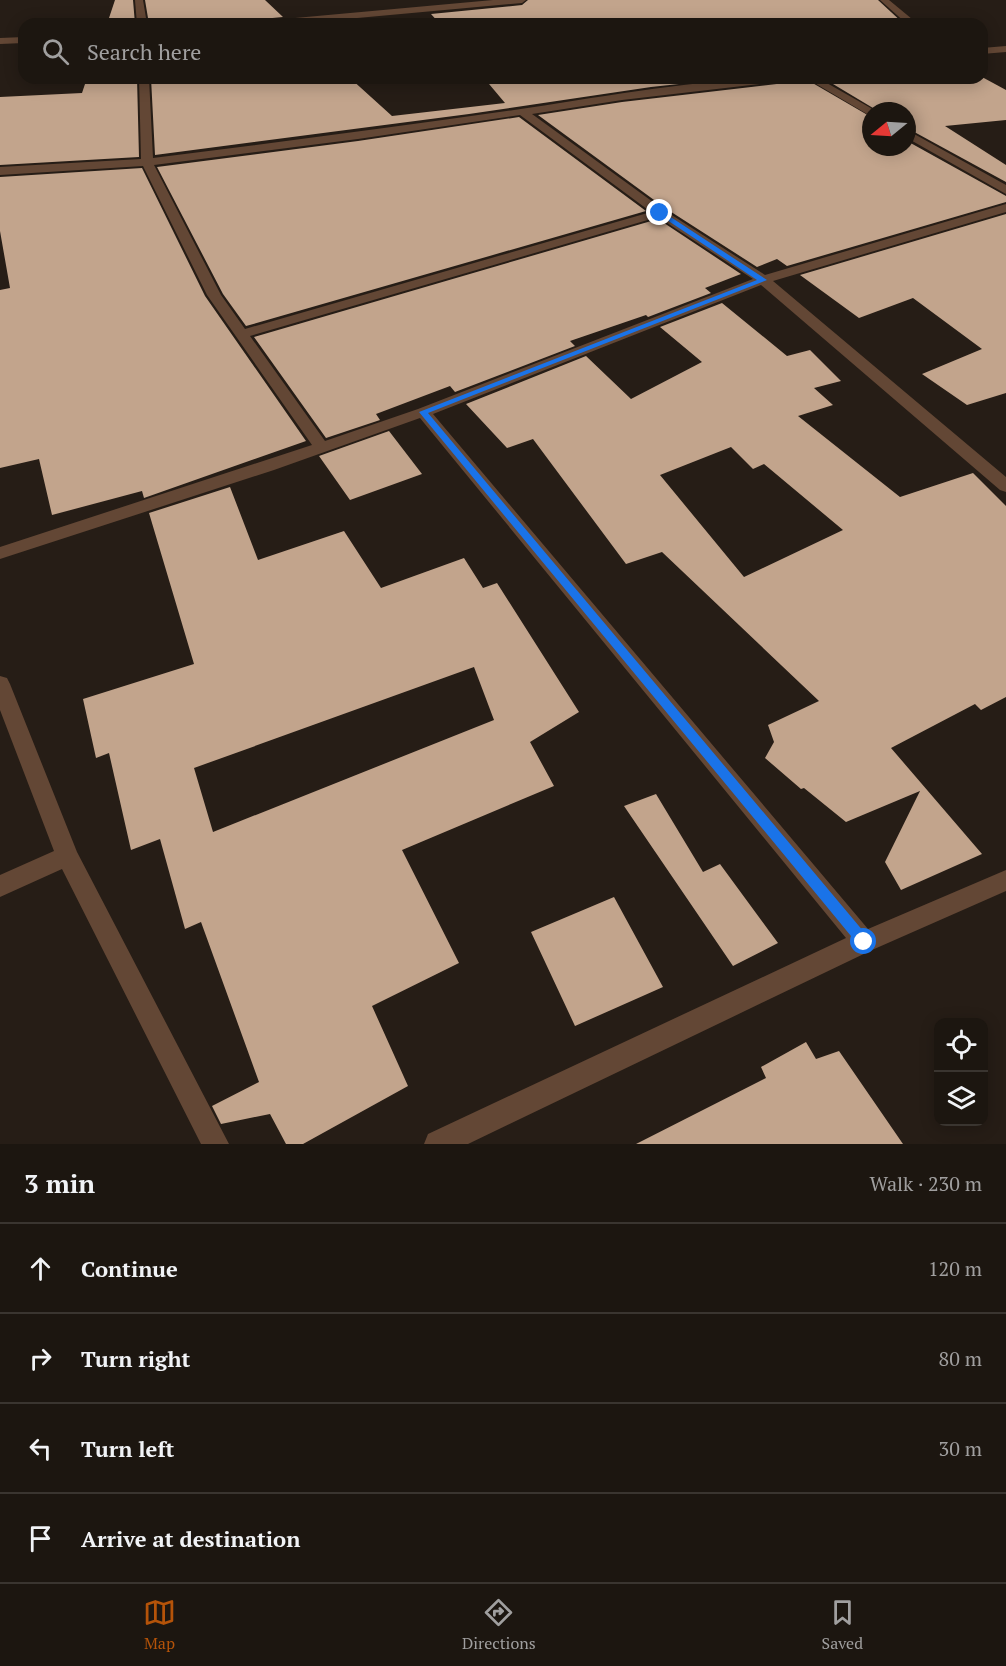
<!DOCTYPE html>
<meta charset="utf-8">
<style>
body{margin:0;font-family:"PT Serif",serif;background:#29231e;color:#f1f3f6}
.controls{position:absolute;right:18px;bottom:18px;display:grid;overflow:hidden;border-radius:12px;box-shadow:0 3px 15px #0003}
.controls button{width:54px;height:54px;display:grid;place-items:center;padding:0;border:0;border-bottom:2px solid #3a3530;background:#1c1610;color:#f1f3f6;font:30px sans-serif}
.compass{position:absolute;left:862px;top:102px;width:54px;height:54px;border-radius:50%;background:#1c1610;box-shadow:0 3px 15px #0003;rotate:252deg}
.stop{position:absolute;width:18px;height:18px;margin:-14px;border:4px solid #1a73e8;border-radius:50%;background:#fff}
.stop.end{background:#1a73e8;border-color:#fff;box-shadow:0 2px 6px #0008}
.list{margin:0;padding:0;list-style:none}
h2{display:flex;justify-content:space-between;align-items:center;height:78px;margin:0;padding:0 24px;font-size:26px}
h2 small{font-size:20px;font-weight:400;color:#a09f9f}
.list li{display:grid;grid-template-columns:39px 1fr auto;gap:18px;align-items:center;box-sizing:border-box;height:90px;padding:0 24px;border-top:2px solid #3a3530}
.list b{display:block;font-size:22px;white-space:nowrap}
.list em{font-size:20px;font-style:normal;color:#a09f9f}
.icon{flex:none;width:33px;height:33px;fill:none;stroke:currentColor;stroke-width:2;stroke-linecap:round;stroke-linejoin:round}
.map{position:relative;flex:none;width:1006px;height:1144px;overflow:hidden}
.search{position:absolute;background:#1c1610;box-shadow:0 3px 15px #0003;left:18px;right:18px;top:18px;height:66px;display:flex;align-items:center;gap:15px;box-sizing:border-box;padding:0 21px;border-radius:18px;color:#a09f9f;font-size:22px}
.sheet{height:438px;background:#1c1610}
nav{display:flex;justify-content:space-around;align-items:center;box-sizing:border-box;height:84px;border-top:2px solid #3a3530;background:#1c1610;font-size:16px;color:#a09f9f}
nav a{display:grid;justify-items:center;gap:3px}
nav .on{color:#b45309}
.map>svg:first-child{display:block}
.building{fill:#c2a48c;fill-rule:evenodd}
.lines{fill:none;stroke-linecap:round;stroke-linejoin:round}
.minor{fill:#634735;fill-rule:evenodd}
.route{fill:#1a73e8}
</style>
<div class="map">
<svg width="1006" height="1144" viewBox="0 0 1006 1144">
<rect width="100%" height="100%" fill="#261d16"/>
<!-- building -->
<path class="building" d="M115 0H133L135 24H107Z
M145 0H265L283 17 262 19 255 24H149Z
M528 0H878L904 24H440L431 14 522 5Z
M982 77 1006 90V120L945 126 1006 165V182L907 128V111H878L823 78Z
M87 78H137L139 157 0 165V97L82 93Z
M151 78H350L392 116 505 103 484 78H735L651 87 469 114 155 155Z
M792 78H804L871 117V147H907V141L1006 196V202L787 266 777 259 757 267 665 208 538 115 622 102 785 83Z
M519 117 646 211 246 326 223 294 157 167 358 141Z
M142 168 205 296 306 441 144 498 142 491 52 515 39 459 0 468V290L10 288 0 231V177Z
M1006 214V393L967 405 922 374 982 349 913 298 859 318 800 275Z
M658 219 741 274 705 288 711 293 648 317 646 315 570 341 575 346 455 392 450 386 376 414 380 420 326 438 254 337Z
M722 303 787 356 810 350 841 381 814 388 833 405 798 416 900 497 973 473 1006 506V697L981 710 975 704 891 748 982 854 901 890 885 862 920 791 846 822 804 788 801 789 765 758 774 742 768 725 819 701 662 552 626 564 533 439 507 448 466 404 586 356 631 399 702 362 660 327ZM731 447 753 469 764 464 843 530 744 577 660 475Z
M389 431 422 474 350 500 319 456Z
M230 487 258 560 344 531 381 588 464 558 483 588 497 583 579 712 530 742 554 786 402 850 459 963 372 1006 408 1086 303 1144H286L270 1114 221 1124 212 1106 259 1082 201 922 185 929 160 839 131 850 109 753 96 758 83 699 194 664 149 513ZM474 667 494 720 213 832 194 768Z
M656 794 703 872 720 864 778 943 733 966 624 806Z
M614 897 663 987 575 1026 531 932Z
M806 1042 816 1059 839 1051 903 1144H636L766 1078 761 1067Z"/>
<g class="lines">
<!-- minor -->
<path class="minor" d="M135 0H143L147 24H137Z
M493 0H526L522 3 292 24H257L262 21Z
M880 0H889L918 24H907Z
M24 37V43L0 44V38Z
M1006 46V52L982 54V48Z
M139 78H149L153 158C273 143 394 127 514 110 603 97 700 78 790 78L785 81 622 100 532 114 664 210 765 275 1006 204V212L773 281 1006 477V492L1000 490 761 285 433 414 868 929 1006 870V891L872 950 468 1144H424L428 1134 846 938 420 418 274 470 0 559V547L312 445 207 295 143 166 0 175V167L141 159ZM520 115 651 212 245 329 221 295 154 165 358 139ZM658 217 753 279 418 409 325 441 250 336Z
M806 78H818L876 111H871V115L867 114Z
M907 130 1006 185V194L907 138Z
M0 676 7 678 10 684 77 852 229 1144H201L62 869 0 897V875L54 851 0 710Z"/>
</g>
<!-- route -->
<path class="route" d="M658 212H663L767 280 428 413 869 938 871 942 869 947 864 948 860 947 419 412 757 280 658 214Z"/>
</svg>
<div class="controls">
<button><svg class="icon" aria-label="locate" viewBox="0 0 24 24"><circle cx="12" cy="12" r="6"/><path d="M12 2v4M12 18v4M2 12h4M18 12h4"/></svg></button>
<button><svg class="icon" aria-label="layers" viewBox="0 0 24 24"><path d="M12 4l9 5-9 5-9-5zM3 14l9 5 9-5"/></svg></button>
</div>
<svg class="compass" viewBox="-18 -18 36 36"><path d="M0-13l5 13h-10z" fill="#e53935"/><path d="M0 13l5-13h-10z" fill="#a09f9f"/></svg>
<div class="stop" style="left:864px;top:942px"></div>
<div class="stop end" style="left:660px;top:213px"></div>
<div class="search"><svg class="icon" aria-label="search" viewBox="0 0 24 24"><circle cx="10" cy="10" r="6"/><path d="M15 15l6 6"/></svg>Search here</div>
</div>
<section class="sheet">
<h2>3 min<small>Walk · 230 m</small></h2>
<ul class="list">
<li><svg class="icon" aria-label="ahead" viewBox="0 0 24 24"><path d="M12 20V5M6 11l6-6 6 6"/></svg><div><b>Continue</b></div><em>120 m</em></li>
<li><svg class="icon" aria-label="right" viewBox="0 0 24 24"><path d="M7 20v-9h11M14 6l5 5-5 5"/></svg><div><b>Turn right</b></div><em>80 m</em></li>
<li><svg class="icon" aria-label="left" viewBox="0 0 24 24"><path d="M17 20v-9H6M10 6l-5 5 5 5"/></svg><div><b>Turn left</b></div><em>30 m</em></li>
<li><svg class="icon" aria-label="arrive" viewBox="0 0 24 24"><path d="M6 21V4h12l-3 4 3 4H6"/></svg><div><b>Arrive at destination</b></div></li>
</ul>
</section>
<nav>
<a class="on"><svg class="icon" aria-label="map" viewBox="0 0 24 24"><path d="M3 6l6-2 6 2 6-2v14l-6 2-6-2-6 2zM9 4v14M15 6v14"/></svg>Map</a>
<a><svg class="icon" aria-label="directions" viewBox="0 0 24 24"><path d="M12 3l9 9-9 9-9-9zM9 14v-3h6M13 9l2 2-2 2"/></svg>Directions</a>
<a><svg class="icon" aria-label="saved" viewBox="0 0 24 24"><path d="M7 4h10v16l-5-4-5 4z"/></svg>Saved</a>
</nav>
